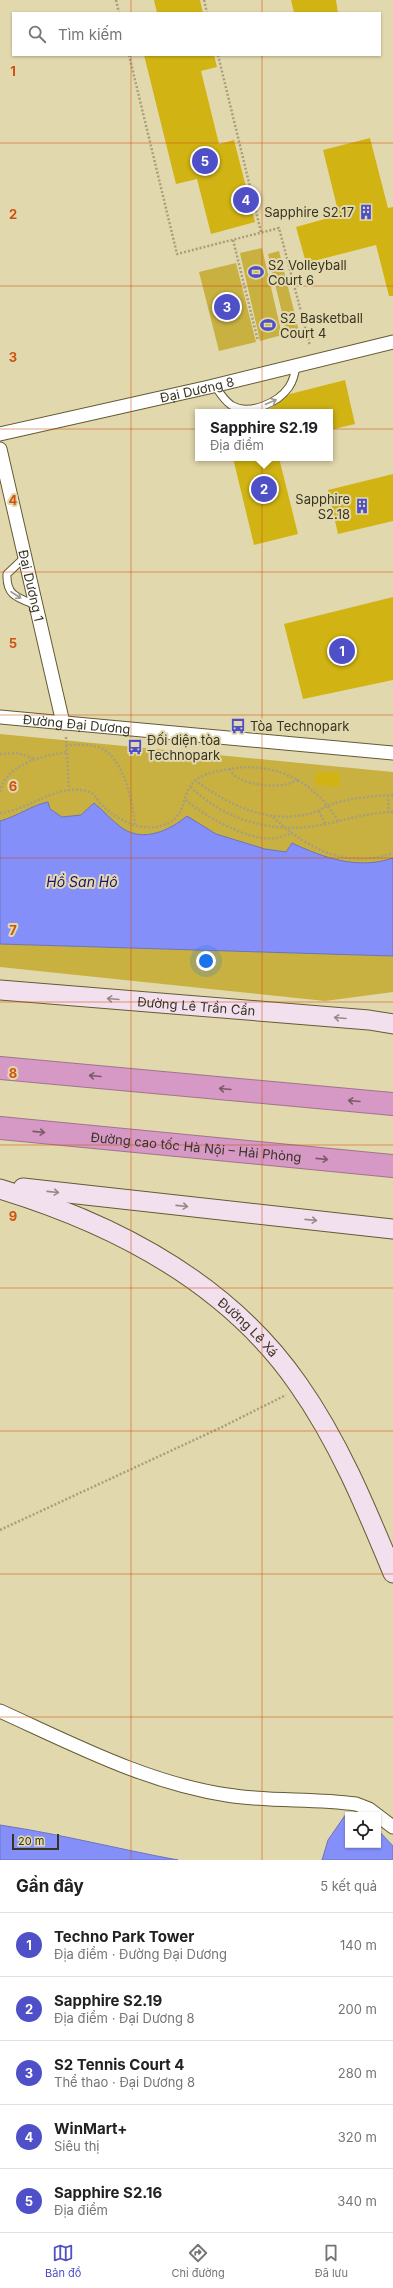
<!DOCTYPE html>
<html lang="vi">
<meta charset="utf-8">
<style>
body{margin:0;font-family:Inter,sans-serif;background:#f2f2f2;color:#202124}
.controls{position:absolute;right:12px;bottom:12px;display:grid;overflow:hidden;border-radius:0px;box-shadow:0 1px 3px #0004}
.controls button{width:36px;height:36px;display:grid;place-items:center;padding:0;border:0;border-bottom:1px solid #e0e0e0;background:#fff;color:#202124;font:20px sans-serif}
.scale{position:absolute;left:12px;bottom:10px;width:47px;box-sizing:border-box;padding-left:4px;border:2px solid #383423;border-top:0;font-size:11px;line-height:14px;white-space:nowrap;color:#383423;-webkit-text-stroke:3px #e2d8ad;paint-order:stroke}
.you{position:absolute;left:206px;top:961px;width:14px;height:14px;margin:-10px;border:3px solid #fff;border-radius:50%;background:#1a73e8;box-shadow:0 0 0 6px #1a73e833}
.badge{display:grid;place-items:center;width:26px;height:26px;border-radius:50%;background:#4f50c7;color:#fff;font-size:13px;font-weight:700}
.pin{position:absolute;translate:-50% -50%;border:2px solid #fff;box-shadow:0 1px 4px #0006}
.popup{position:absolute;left:195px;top:409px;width:138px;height:52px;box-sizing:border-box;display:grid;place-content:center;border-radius:0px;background:#fff;filter:drop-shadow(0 1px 3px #0005);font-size:13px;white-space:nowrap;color:#757577}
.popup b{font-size:15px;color:#202124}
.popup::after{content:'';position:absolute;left:50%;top:100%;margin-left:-8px;border:8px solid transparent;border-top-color:#fff}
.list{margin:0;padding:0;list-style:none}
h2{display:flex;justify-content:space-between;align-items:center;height:52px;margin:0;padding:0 16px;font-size:17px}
h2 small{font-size:13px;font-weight:400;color:#757577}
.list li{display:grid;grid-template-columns:26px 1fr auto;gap:12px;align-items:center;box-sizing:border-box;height:64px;padding:0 16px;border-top:1px solid #e0e0e0}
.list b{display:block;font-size:15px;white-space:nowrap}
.list p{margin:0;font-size:13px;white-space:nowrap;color:#757577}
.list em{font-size:13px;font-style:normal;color:#757577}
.icon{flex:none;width:22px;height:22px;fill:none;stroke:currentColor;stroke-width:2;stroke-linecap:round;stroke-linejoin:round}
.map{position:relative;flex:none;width:393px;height:1860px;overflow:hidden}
.search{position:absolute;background:#fff;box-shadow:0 1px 3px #0004;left:12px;right:12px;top:12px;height:44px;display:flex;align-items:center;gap:10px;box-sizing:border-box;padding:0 14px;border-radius:0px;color:#757577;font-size:15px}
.sheet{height:372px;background:#fff}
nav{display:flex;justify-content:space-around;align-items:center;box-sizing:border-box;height:56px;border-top:1px solid #e0e0e0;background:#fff;font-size:11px;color:#757577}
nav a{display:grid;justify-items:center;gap:2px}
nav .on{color:#4f50c7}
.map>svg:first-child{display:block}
.green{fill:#c8b041}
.water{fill:#848ffa;stroke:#6d74ba}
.building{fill:#d1b413}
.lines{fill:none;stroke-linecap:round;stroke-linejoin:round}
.lane-casing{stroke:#645b34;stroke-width:9}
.street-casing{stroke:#645b34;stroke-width:15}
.secondary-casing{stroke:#645b34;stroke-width:21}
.highway-casing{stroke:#9f758c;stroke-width:24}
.path{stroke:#a79f7d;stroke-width:2.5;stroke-dasharray:2 2;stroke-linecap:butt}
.lane{stroke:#fff;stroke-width:7}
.street{stroke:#fff;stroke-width:13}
.secondary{stroke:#f3e0ee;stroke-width:19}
.highway{stroke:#d698c5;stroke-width:22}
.oneway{stroke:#9c9a91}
.oneway2{stroke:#968a88}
.oneway3{stroke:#775c64}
.grid{fill:none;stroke:#ce530f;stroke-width:1;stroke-opacity:0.55}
.labels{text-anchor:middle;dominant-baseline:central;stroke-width:4;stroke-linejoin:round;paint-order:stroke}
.poi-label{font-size:13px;fill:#383423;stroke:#e2d8ad;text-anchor:start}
.street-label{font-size:13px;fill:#383423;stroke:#e2d8ad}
.water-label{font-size:14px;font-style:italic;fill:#1f1371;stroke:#e2d8ad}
.grid-label{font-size:13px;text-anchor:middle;font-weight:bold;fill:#ce530f;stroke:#e2d8ad;stroke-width:4;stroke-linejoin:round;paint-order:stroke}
</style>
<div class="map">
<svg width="393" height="1860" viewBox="0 0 393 1860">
<rect width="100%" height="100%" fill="#e2d8ad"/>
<!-- green -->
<path class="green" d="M262 248 282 335 260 341 240 253Z
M279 251 299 331 287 334 268 254Z
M236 263 256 342 219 351 199 272Z
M0 734 393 772V992L325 1001 0 967Z"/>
<!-- water -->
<path class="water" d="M48 802 50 809 62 817 81 815 94 803C104 811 112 821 122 828 144 843 170 830 187 816L216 834 265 849 286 852 292 843C324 858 358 870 393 858V956L0 944V821C18 816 30 806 48 802Z
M355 1812 359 1815H348V1845H378V1830L393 1846V1860H322L328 1840 346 1814Z
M0 1825C60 1834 118 1849 178 1860H0Z"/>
<!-- building -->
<path class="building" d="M154 0H200L203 13H157Z
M291 0H336L338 13H294Z
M144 55H214L217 67 201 71 219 144 234 140 255 222 211 234 197 179 176 184Z
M370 138 388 208 393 207V296H389L376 245 306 263 296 227 339 215 323 150Z
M345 380 355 424 330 430V412H260L273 407 290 394Z
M233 458H279L298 534 254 545Z
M393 474V521L338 534 328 490Z
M393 597V680L303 699 284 624Z
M316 772 340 773 339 787 315 785Z"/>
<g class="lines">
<defs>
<path id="lane" d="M215 386C220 393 224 400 231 405 249 416 278 403 289 387 293 381 295 373 296 366
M25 557 7 574C6 596 18 598 36 605"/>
<g id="street">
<path id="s1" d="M0 434 209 387 393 342"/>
<path id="s2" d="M0 449 63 723"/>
<path id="s3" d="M0 717 393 753"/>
<path d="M0 1711C73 1744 147 1783 227 1795 270 1802 313 1798 356 1804L369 1809 393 1827"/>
</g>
<g id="secondary">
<path id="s4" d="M0 990 369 1020 393 1024"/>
<path d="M23 1188 393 1229"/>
<path id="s5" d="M0 1189C115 1224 228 1283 298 1384 339 1442 366 1508 393 1573"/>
</g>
<g id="highway">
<path d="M0 1068 393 1104"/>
<path id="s6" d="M0 1128 393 1166"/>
</g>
</defs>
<!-- lane casing -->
<use href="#lane" class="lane-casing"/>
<!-- street casing -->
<use href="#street" class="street-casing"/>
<!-- secondary casing -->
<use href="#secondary" class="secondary-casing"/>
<!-- highway casing -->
<use href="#highway" class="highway-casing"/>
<!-- path -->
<path class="path" d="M116 0 119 13
M204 0 207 13
M129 55 177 254 279 228 310 346
M218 55 261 232
M233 240 258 341
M66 737 69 791
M66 745C76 745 89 744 98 747 124 756 133 802 135 826
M0 754 18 753 35 759
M230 769C231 771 233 775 235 776 248 786 286 790 298 779
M195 780C230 807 274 827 318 811 322 809 325 806 329 805 350 798 371 796 393 795
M191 787C223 819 270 833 315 826 341 822 366 812 393 812
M0 792C5 764 43 756 66 752
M388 795 389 812
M186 800C204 816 251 843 277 838 282 837 287 835 292 833
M319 811 325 824
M0 813C30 810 54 784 87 791 94 793 96 798 100 803 114 818 136 830 156 827 191 821 178 793 197 779 206 773 218 771 229 769 275 761 314 781 338 821
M273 817C306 848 347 870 393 853
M0 1530 220 1428 286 1395"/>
<!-- lane -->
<use href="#lane" class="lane"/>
<!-- street -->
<use href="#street" class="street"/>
<!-- secondary -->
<use href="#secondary" class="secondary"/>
<!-- highway -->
<use href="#highway" class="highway"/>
</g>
<!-- one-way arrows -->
<defs><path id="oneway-shaft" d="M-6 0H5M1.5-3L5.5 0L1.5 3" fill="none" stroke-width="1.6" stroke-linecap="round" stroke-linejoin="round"/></defs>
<g class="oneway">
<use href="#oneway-shaft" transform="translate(271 402) rotate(-23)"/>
<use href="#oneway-shaft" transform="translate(16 595) rotate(33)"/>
</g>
<g class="oneway2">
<use href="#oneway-shaft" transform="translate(113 999) rotate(-175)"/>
<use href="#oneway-shaft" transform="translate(340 1018) rotate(-175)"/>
<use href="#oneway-shaft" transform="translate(53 1192) rotate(6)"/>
<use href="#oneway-shaft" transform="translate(182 1206) rotate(6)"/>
<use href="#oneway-shaft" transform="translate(311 1220) rotate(6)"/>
</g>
<g class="oneway3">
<use href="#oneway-shaft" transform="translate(95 1076) rotate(-175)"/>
<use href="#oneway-shaft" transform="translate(225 1089) rotate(-175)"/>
<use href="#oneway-shaft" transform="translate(354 1101) rotate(-175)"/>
<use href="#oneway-shaft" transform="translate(39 1132) rotate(6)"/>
<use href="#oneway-shaft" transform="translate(322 1159) rotate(6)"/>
</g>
<!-- grid -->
<path class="grid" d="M131 0V13M262 0V13M131 55V1860M262 55V1860M0 143H393M0 286H393M0 429H393M0 572H393M0 715H393M0 858H393M0 1002H393M0 1145H393M0 1288H393M0 1431H393M0 1574H393M0 1717H393"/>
<!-- icons -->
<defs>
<symbol id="building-bare" viewBox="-9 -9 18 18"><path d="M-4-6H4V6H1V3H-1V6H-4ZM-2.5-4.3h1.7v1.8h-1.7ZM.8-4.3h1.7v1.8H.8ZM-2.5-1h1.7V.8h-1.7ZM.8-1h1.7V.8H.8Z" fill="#4f50c7" stroke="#e2d8ad" stroke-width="2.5" paint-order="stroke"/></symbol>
<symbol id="stadium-bare" viewBox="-9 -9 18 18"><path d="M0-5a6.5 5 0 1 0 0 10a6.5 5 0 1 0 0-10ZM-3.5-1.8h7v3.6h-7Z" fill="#4f50c7" stroke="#e2d8ad" stroke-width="2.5" paint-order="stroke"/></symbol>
<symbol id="bus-bare" viewBox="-9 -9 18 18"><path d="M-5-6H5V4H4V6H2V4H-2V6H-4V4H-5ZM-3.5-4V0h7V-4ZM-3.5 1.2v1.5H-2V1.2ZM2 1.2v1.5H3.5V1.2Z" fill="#4f50c7" stroke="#e2d8ad" stroke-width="2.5" paint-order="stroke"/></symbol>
</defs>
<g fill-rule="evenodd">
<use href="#building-bare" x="355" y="201" width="22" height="22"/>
<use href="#stadium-bare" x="245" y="261" width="22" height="22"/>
<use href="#stadium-bare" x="257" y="314" width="22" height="22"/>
<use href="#building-bare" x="351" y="495" width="22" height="22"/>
<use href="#bus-bare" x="227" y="715" width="22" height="22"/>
<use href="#bus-bare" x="124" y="736" width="22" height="22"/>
</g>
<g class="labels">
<!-- poi labels -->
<g class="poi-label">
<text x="354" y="212" text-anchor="end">Sapphire S2.17</text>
<text x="268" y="265">S2 Volleyball<tspan x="268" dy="15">Court 6</tspan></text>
<text x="280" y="318">S2 Basketball<tspan x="280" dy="15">Court 4</tspan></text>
<text x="350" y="499" text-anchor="end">Sapphire<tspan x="350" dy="15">S2.18</tspan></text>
<text x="250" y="726">Tòa Technopark</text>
<text x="147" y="740">Đối diện tòa<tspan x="147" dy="15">Technopark</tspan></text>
</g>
<!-- street labels -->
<g class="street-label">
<text stroke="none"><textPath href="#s1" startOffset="202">Đại Dương 8</textPath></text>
<text stroke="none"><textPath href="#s2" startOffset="140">Đại Dương 1</textPath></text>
<text stroke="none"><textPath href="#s3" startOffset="77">Đường Đại Dương</textPath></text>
<text stroke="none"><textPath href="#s4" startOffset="197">Đường Lê Trần Cẩn</textPath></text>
<text stroke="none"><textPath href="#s6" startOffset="197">Đường cao tốc Hà Nội – Hải Phòng</textPath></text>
<text stroke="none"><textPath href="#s5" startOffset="287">Đường Lê Xá</textPath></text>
</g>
<!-- water labels -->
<g class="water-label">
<text x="82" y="881">Hồ San Hô</text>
</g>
</g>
<g class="grid-label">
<text x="13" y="76">1</text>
<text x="13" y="219">2</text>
<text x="13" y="362">3</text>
<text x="13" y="505">4</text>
<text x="13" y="648">5</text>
<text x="13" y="791">6</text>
<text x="13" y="935">7</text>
<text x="13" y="1078">8</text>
<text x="13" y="1221">9</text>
</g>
</svg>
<div class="controls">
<button><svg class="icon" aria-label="locate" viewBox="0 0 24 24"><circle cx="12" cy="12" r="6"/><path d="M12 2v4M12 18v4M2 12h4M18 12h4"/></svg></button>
</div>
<div class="scale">20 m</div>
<div class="you"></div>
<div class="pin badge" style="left:342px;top:651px">1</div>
<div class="pin badge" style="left:264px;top:489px">2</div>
<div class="popup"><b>Sapphire S2.19</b>Địa điểm</div>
<div class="pin badge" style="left:227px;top:307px">3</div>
<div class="pin badge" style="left:246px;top:200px">4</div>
<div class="pin badge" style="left:205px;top:161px">5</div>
<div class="search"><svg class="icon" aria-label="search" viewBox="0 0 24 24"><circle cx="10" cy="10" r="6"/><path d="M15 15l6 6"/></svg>Tìm kiếm</div>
</div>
<section class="sheet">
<h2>Gần đây<small>5 kết quả</small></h2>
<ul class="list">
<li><span class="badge">1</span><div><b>Techno Park Tower</b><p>Địa điểm · Đường Đại Dương</p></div><em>140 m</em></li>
<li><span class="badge">2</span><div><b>Sapphire S2.19</b><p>Địa điểm · Đại Dương 8</p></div><em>200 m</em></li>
<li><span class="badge">3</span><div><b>S2 Tennis Court 4</b><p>Thể thao · Đại Dương 8</p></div><em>280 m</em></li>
<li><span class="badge">4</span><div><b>WinMart+</b><p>Siêu thị</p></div><em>320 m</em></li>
<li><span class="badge">5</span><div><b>Sapphire S2.16</b><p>Địa điểm</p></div><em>340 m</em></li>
</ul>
</section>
<nav>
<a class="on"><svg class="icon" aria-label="map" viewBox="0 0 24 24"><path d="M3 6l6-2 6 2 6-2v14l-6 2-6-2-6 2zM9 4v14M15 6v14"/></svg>Bản đồ</a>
<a><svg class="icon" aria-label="directions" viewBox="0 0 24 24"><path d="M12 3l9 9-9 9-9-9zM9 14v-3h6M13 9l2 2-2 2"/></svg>Chỉ đường</a>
<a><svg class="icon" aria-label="saved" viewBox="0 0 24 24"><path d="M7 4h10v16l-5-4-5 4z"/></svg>Đã lưu</a>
</nav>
